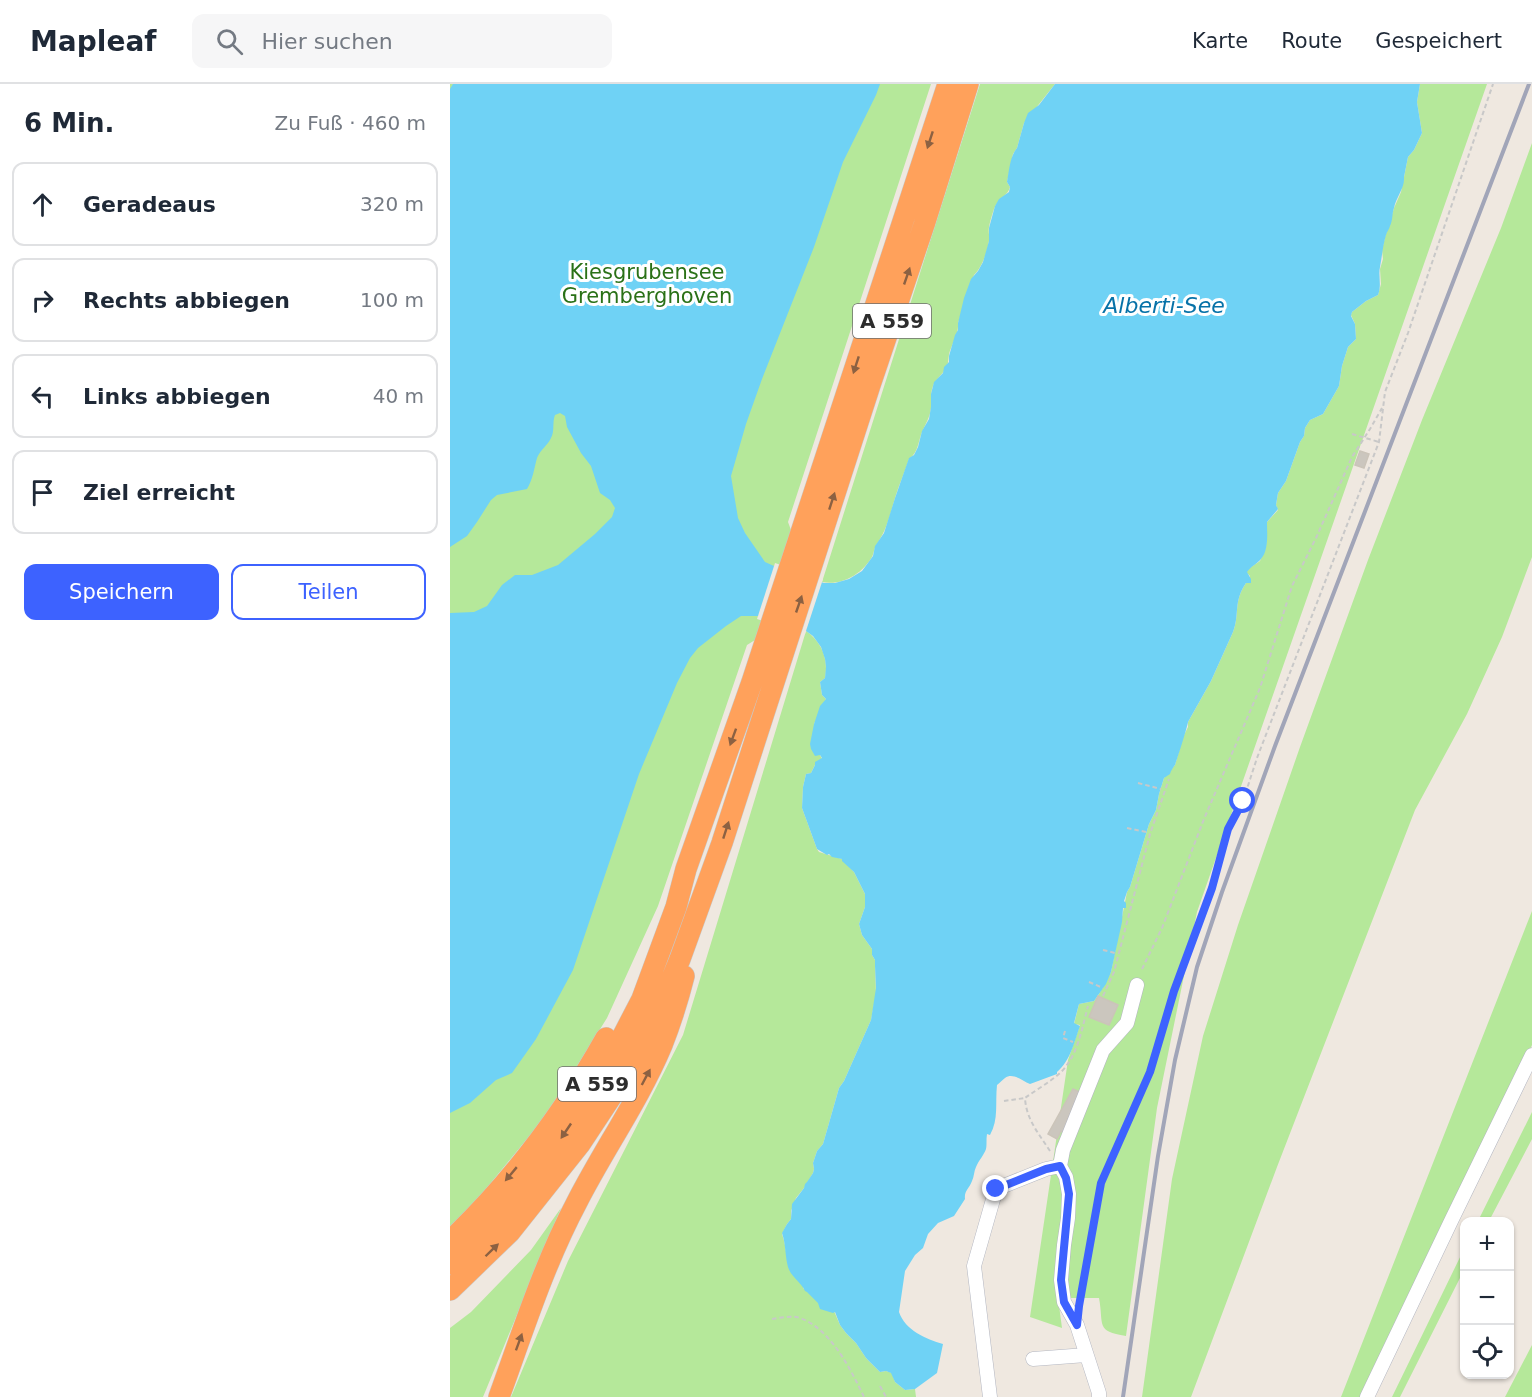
<!DOCTYPE html>
<html lang="de">
<meta charset="utf-8">
<style>
body{margin:0;font-family:"DejaVu Sans",sans-serif;background:#f6f6f7;color:#1f2937}
.controls{position:absolute;right:18px;bottom:18px;display:grid;overflow:hidden;border-radius:12px;box-shadow:0 2px 4px #0004}
.controls button{width:54px;height:54px;display:grid;place-items:center;padding:0;border:0;border-bottom:2px solid #e0e1e3;background:#fff;color:#1f2937;font:30px sans-serif}
.stop{position:absolute;width:18px;height:18px;margin:-14px;border:4px solid #3d62ff;border-radius:50%;background:#fff}
.stop.end{background:#3d62ff;border-color:#fff;box-shadow:0 2px 6px #0008}
.list{margin:0;padding:0;list-style:none}
h2{display:flex;justify-content:space-between;align-items:center;height:78px;margin:0;padding:0 24px;font-size:26px}
h2 small{font-size:20px;font-weight:400;color:#747a83}
.list li{display:grid;grid-template-columns:39px 1fr auto;gap:18px;align-items:center;box-sizing:border-box;height:84px;margin:0 12px 12px;padding:0 12px;border:2px solid #e0e1e3;border-radius:12px}
.list b{display:block;font-size:22px;white-space:nowrap}
.list em{font-size:20px;font-style:normal;color:#747a83}
.actions{display:flex;gap:12px;padding:18px 24px}
.actions a{flex:1;padding:14px 0;border:2px solid #3d62ff;border-radius:12px;text-align:center;font-size:21px;color:#3d62ff}
.actions .main{background:#3d62ff;color:#fff}
.icon{flex:none;width:33px;height:33px;fill:none;stroke:currentColor;stroke-width:2;stroke-linecap:round;stroke-linejoin:round}
.map{position:relative;flex:none;width:1082px;height:1313px;overflow:hidden}
header{display:flex;align-items:center;gap:36px;box-sizing:border-box;height:84px;padding:0 30px;background:#fff;border-bottom:2px solid #e0e1e3}
header strong{font-size:28px}
nav{display:flex;gap:33px;margin-inline-start:auto;font-size:21px}
.search{width:420px;height:54px;background:#f6f6f7;display:flex;align-items:center;gap:15px;box-sizing:border-box;padding:0 21px;border-radius:12px;color:#747a83;font-size:22px}
main{display:flex}
aside{flex:1;background:#fff}
.map>svg:first-child{display:block}
.green{fill:#b5e89a}
.water{fill:#6fd2f5}
.pier{fill:#efe8e0}
.building{fill:#cbc6be;stroke:#cbc4b9;stroke-width:1.5}
.lines{fill:none;stroke-linecap:round;stroke-linejoin:round}
.minor-casing{stroke:#b3b6c1;stroke-width:15}
.highway-casing{stroke:#c8c8c8;stroke-width:22}
.path{stroke:#c8c8c8;stroke-width:2;stroke-dasharray:4.5 3;stroke-linecap:butt}
.minor{stroke:#fff;stroke-width:14}
.highway{stroke:#ffa15b;stroke-width:21}
.rail{stroke:#a1a5b8;stroke-width:4}
.oneway{fill:#8c6142}
.route{stroke:#3d62ff;stroke-width:8}
.labels{text-anchor:middle;dominant-baseline:central;stroke-width:6;stroke-linejoin:round;paint-order:stroke}
.shield{fill:#fff;stroke:#6c6c6c;stroke-width:1.5}
.shield-label{font-size:20px;font-weight:bold;fill:#2d2d2d}
.park-label{font-size:21px;fill:#2a7117;stroke:#fff}
.water-label{font-size:22px;font-style:italic;fill:#0772a8;stroke:#fff}
</style>
<header>
<strong>Mapleaf</strong>
<div class="search"><svg class="icon" aria-label="search" viewBox="0 0 24 24"><circle cx="10" cy="10" r="6"/><path d="M15 15l6 6"/></svg>Hier suchen</div>
<nav><a>Karte</a><a>Route</a><a>Gespeichert</a></nav>
</header>
<main>
<aside>
<h2>6 Min.<small>Zu Fuß · 460 m</small></h2>
<ul class="list">
<li><svg class="icon" aria-label="ahead" viewBox="0 0 24 24"><path d="M12 20V5M6 11l6-6 6 6"/></svg><div><b>Geradeaus</b></div><em>320 m</em></li>
<li><svg class="icon" aria-label="right" viewBox="0 0 24 24"><path d="M7 20v-9h11M14 6l5 5-5 5"/></svg><div><b>Rechts abbiegen</b></div><em>100 m</em></li>
<li><svg class="icon" aria-label="left" viewBox="0 0 24 24"><path d="M17 20v-9H6M10 6l-5 5 5 5"/></svg><div><b>Links abbiegen</b></div><em>40 m</em></li>
<li><svg class="icon" aria-label="arrive" viewBox="0 0 24 24"><path d="M6 21V4h12l-3 4 3 4H6"/></svg><div><b>Ziel erreicht</b></div></li>
</ul>
<div class="actions"><a class="main">Speichern</a><a>Teilen</a></div>
</aside>
<div class="map">
<svg width="1082" height="1313" viewBox="0 0 1082 1313">
<rect width="100%" height="100%" fill="#efe8e0"/>
<!-- green -->
<path class="green" d="M0 0H481L338 438 341 446 305 556 297 561 208 822 157 934 95 1033 26 1117 0 1145Z
M530 0H605L574 39 567 64 563 70 557 98 560 103C558 112 548 114 544 125 542 131 540 137 539 143 538 148 540 153 539 157 537 169 532 183 524 191L508 239C509 250 502 259 499 270 499 271 498 278 498 279 497 282 495 284 494 287 491 292 485 296 483 302 480 309 482 316 481 324 480 333 476 339 473 346 468 356 469 368 459 375 455 388 449 400 445 414 440 431 437 445 427 460 424 464 424 469 422 473 412 490 392 502 372 498Z
M970 0H1037L747 828 707 1024 676 1252C645 1247 654 1241 649 1214H608L612 1244 580 1233 618 976 630 941 624 940 629 920 644 917 649 910 661 888 677 808 680 803 699 740 706 726 709 710 714 694 725 681 733 653 738 643V638L761 597 783 548C790 530 783 518 796 499H800V492L796 488 798 485 810 477 816 463 817 438 828 426 826 421 828 409 836 397 850 358 854 352 855 344 860 336 873 330 889 302 892 282 898 263 906 255 905 240 901 231 902 228 916 217 928 211 931 200 930 185 933 175 932 166 935 153 944 124 951 108 958 73 964 66 972 49 967 18Z
M1082 59V473L1052 553 1017 630 965 726 827 1083 741 1313H692L722 1095 753 952 788 841 850 663 918 476 972 336 1051 144Z
M356 547C371 557 379 575 375 594L370 598 372 611 376 615 364 640 370 671 372 675 365 681 361 689 356 690 353 703 352 724 367 765 369 768 392 775 404 788 415 810V823L409 840 412 851 422 865V871L425 876 426 910 421 936 394 997 389 1004 373 1060 367 1067 363 1079 364 1085 363 1089 354 1104 346 1114 341 1127V1135L337 1140 332 1150C339 1169 333 1185 353 1200V1204L384 1227 390 1241 396 1249 406 1259 416 1274 430 1288 436 1287 442 1289 445 1298 455 1306 465 1305 466 1313H61L118 1177 233 951Z
M1082 827V961L910 1313H891Z
M1082 1028V1055L1039 1137H1028Z
M111 1124 33 1313H0V1244L21 1228 81 1166Z
M1014 1165V1186L950 1313H942Z
M1082 1261V1313H1055Z"/>
<!-- water -->
<path class="water" d="M3 0H430L426 11 393 78 364 163 312 295 296 340 281 392 288 434 295 449 315 478 324 482 374 499H385L399 495 412 487 423 472 425 462 434 449 445 414 459 374 464 371 468 363 472 347 479 335 481 323V310L484 298 493 289 494 283 499 278V272L505 251 508 246V239L514 214 521 195 528 187 533 178 539 157V144L545 122 549 115 559 108 560 103 557 98C559 87 560 72 567 64L574 39 578 29 589 21 605 0H970L967 18 972 49 964 66 958 73 954 93C955 104 946 113 944 124 942 129 943 136 940 142 939 146 937 147 936 151 933 161 932 172 930 183 928 192 932 201 928 211L916 217 902 228 901 232 905 240 906 255 898 263 892 282 889 302 873 330 860 336 855 344 854 352 850 358 836 397 828 409 826 421 828 425 817 438C817 449 819 466 811 475 807 480 801 482 797 488L801 495V499H796C783 518 790 530 783 548L761 597 738 638C738 641 726 679 725 681 723 684 721 686 720 690L714 694 709 710 706 726 699 740 680 803 677 808 674 817 676 819V824H673L672 838 661 888 656 900 644 917 629 920 624 939 630 942C624 958 621 976 607 988V990L580 1000C572 997 563 988 555 994 552 996 550 999 547 1001 545 1019 549 1035 540 1051L537 1050C536 1055 537 1061 536 1065 534 1071 529 1076 526 1083 524 1087 524 1093 522 1097 519 1105 514 1107 515 1115L504 1132 488 1139 478 1150 473 1164 465 1171 455 1187 449 1228C455 1246 476 1255 493 1260L487 1289 465 1305 455 1306 445 1298 441 1289 436 1287 430 1288 416 1274 406 1259 396 1249 390 1241 385 1228 383 1229 370 1225 368 1219 357 1208 355 1207C351 1198 341 1193 338 1183 335 1172 336 1161 332 1149L337 1140 341 1135 342 1120 354 1104 355 1100 357 1098 363 1089 364 1085 363 1079 367 1067 373 1060 389 1004 394 997 421 936 426 904 425 882V876L422 871V865L412 851 409 840 415 823V810L404 788 392 777V775L382 773 379 770 377 771 367 765 352 724 353 703 356 690 361 689 365 681V678L372 674 370 671 365 672 361 665 360 660 364 640 370 622 376 615 372 611 370 598 375 594 376 583 375 575 371 563 363 552 356 547 308 532H291L276 542 248 564 240 574 227 599 189 690 123 886 86 955 62 989 46 996 20 1019 0 1029V529L24 528 37 522 52 501 65 491H82L108 481 145 450 162 433 165 424 160 416 150 409 141 382 131 369 117 343 115 332 110 329 105 331C102 338 105 347 101 354 98 361 90 366 87 374 84 385 83 395 77 405L47 411 41 416 27 438 17 452 0 463V5Z"/>
<!-- pier -->
<path class="pier" d="M325 479 373 495 355 550 307 535Z"/>
<!-- building -->
<path class="building" d="M910 367 919 370 914 384 905 381Z
M648 912 668 921 659 941 639 933Z
M623 1005 632 1009 617 1036 619 1037 613 1048 611 1047 607 1055 598 1050Z"/>
<g class="lines">
<defs>
<path id="minor" d="M583 1275 636 1271
M540 1313 524 1182 546 1105 596 1085 610 1082
M649 1313V1309L627 1241 614 1218 611 1196 614 1161 618 1134 619 1110 616 1093 610 1082 613 1066 653 966 677 939 687 901
M917 1313 1002 1135 1082 971"/>
<path id="highway" d="M0 1157C61 1099 115 1027 156 954
M0 1180 44 1138 111 1053 150 996 192 915 226 823 236 785 302 598 498 0
M0 1206 60 1148 130 1060 169 1001 211 921 230 875 272 759 420 301 474 141 518 0
M49 1313C73 1247 94 1180 127 1118 154 1065 189 1016 212 961 221 938 228 916 234 892"/>
</defs>
<!-- minor casing -->
<use href="#minor" class="minor-casing"/>
<!-- highway casing -->
<use href="#highway" class="highway-casing"/>
<!-- path -->
<path class="path" d="M902 350 929 358
M688 699 711 705
M677 744 696 748
M653 866 665 869
M692 885 712 844 754 735 810 604 842 502 866 454 902 373 920 345 932 324
M639 898 653 904
M653 912 664 888 700 750 719 695
M615 947 613 954 623 958
M554 1017 575 1014
M600 1067C589 1050 576 1035 575 1014 586 1006 600 998 610 989 628 972 632 944 638 922
M630 1221 651 1099 700 988 724 907 761 804 778 745 793 717 807 674 929 358 935 308 958 249 1043 0
M322 1235C330 1234 341 1231 350 1234 381 1245 401 1286 414 1313
M430 1302 436 1313"/>
<!-- minor -->
<use href="#minor" class="minor"/>
<!-- highway -->
<use href="#highway" class="highway"/>
<!-- rail -->
<path class="rail" d="M673 1313 708 1072 725 976 747 883 772 808 825 662 1079 0"/>
</g>
<!-- one-way arrows -->
<defs><path id="oneway-solid" d="M-6-.8H1V-3.2L6.5 0L1 3.2V.8H-6Z" transform="scale(1.5)"/></defs>
<g class="oneway">
<use href="#oneway-solid" transform="translate(480 56) rotate(108)"/>
<use href="#oneway-solid" transform="translate(457 192) rotate(-71)"/>
<use href="#oneway-solid" transform="translate(406 281) rotate(108)"/>
<use href="#oneway-solid" transform="translate(382 417) rotate(-72)"/>
<use href="#oneway-solid" transform="translate(349 520) rotate(-71)"/>
<use href="#oneway-solid" transform="translate(283 653) rotate(110)"/>
<use href="#oneway-solid" transform="translate(276 746) rotate(-72)"/>
<use href="#oneway-solid" transform="translate(196 993) rotate(-62)"/>
<use href="#oneway-solid" transform="translate(116 1047) rotate(124)"/>
<use href="#oneway-solid" transform="translate(61 1090) rotate(130)"/>
<use href="#oneway-solid" transform="translate(42 1166) rotate(-44)"/>
<use href="#oneway-solid" transform="translate(69 1258) rotate(-70)"/>
</g>
<g class="lines">
<!-- route -->
<path class="route" d="M546 1105 596 1085 610 1082 616 1094 619 1110 611 1196 614 1218 627 1241 629 1222 651 1099 700 988 724 907 762 804 778 745 793 717"/>
</g>
<g class="labels">
<!-- shield labels -->
<g class="shield">
<rect x="403" y="220" width="78" height="34" rx="4.5"/>
<rect x="108" y="983" width="78" height="34" rx="4.5"/>
</g>
<g class="shield-label">
<text x="442" y="237">A 559</text>
<text x="147" y="1000">A 559</text>
</g>
<!-- park labels -->
<g class="park-label">
<text x="197" y="188">Kiesgrubensee<tspan x="197" dy="24">Gremberghoven</tspan></text>
</g>
<!-- water labels -->
<g class="water-label">
<text x="714" y="221">Alberti-See</text>
</g>
</g>
</svg>
<div class="controls">
<button>+</button>
<button>−</button>
<button><svg class="icon" aria-label="locate" viewBox="0 0 24 24"><circle cx="12" cy="12" r="6"/><path d="M12 2v4M12 18v4M2 12h4M18 12h4"/></svg></button>
</div>
<div class="stop" style="left:793px;top:717px"></div>
<div class="stop end" style="left:546px;top:1105px"></div>
</div>
</main>
